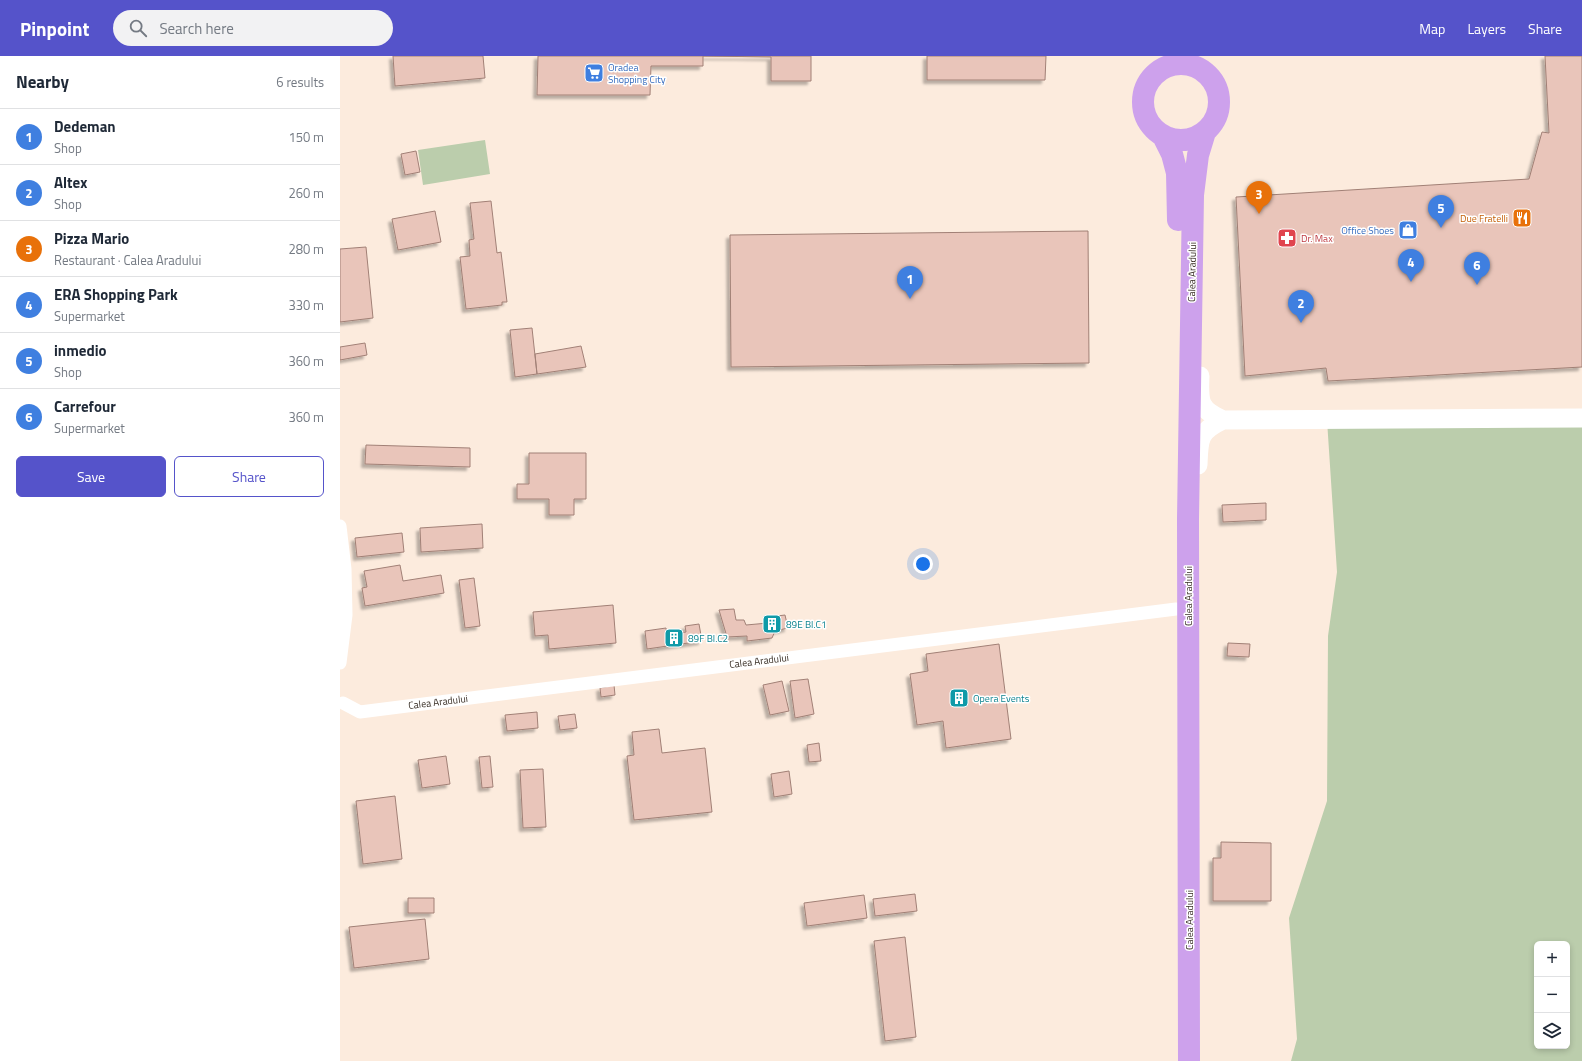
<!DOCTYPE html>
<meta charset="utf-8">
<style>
body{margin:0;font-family:"Titillium Web",sans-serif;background:#f2f2f3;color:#1f2937}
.controls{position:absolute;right:12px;bottom:12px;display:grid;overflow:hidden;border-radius:6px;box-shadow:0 2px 6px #0003}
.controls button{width:36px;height:36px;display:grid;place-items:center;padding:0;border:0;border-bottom:1px solid #e0e1e3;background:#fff;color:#1f2937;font:20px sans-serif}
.you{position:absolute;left:583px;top:508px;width:14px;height:14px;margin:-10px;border:3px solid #fff;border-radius:50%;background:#1a73e8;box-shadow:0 0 0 6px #1a73e833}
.badge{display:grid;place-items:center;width:26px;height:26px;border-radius:50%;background:#5553ca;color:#fff;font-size:13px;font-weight:700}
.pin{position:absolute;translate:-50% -33px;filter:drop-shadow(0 1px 2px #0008)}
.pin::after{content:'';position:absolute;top:21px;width:14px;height:12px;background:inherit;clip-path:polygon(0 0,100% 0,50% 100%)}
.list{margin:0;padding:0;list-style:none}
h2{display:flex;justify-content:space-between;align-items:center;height:52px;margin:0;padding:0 16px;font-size:17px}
h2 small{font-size:13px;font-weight:400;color:#747a83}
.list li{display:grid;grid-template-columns:26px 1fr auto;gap:12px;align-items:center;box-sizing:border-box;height:56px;padding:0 16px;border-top:1px solid #e0e1e3}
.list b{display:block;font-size:15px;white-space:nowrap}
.list p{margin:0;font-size:13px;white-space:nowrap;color:#747a83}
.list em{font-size:13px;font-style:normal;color:#747a83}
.actions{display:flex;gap:8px;padding:12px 16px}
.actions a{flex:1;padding:9px 0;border:1px solid #5553ca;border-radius:6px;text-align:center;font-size:14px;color:#5553ca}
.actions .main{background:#5553ca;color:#fff}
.icon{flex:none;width:22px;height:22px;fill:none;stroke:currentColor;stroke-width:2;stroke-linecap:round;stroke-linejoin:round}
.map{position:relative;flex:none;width:1242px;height:1005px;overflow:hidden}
header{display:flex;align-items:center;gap:24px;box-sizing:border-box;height:56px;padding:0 20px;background:#5553ca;color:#fff}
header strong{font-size:19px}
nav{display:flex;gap:22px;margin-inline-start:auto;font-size:14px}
.search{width:280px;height:36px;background:#f2f2f3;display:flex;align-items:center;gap:10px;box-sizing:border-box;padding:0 14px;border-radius:22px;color:#747a83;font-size:15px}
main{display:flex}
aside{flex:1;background:#fff}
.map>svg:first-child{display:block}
.green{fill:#bbcdac;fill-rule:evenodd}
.building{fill:#e9c5ba;stroke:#a18076;filter:url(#shadow)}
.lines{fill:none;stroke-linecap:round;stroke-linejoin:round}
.street{stroke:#fff;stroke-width:13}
.secondary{stroke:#fff;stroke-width:19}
.highway{stroke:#cda1ec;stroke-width:22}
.labels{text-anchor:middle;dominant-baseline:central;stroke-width:3;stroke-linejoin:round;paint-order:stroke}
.shop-label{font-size:10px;fill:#366cbe;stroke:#fff;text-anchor:start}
.food-label{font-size:10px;fill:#c56008;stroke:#fff;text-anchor:end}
.health-label{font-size:10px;fill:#be3a42;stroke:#fff;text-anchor:start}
.street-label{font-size:10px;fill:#362c23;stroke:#fff}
.culture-label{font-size:10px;fill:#0d838f;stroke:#fff;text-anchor:start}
</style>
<header>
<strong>Pinpoint</strong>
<div class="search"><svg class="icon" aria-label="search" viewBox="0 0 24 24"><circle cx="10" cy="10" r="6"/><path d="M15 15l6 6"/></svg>Search here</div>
<nav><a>Map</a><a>Layers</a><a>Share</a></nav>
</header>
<main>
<aside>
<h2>Nearby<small>6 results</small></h2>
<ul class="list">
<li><span class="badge" style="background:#3f7fe0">1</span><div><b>Dedeman</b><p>Shop</p></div><em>150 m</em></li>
<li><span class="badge" style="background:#3f7fe0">2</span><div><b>Altex</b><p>Shop</p></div><em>260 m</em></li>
<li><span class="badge" style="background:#e8710a">3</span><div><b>Pizza Mario</b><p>Restaurant · Calea Aradului</p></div><em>280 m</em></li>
<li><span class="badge" style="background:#3f7fe0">4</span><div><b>ERA Shopping Park</b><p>Supermarket</p></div><em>330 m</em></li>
<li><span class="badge" style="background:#3f7fe0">5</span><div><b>inmedio</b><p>Shop</p></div><em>360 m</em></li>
<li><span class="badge" style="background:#3f7fe0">6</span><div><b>Carrefour</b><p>Supermarket</p></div><em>360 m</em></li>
</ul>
<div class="actions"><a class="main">Save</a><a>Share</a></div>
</aside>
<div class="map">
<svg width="1242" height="1005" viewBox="0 0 1242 1005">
<defs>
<filter id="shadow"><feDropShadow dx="-3.5" dy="3.5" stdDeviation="1" flood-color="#0004"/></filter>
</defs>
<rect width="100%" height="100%" fill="#fcebdd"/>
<!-- green -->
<path class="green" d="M145 84 150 118 83 129 78 94Z
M1242 357V1005H951L957 983 949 862 987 745 988 580 997 516 987 364ZM1197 888H1227V990H1197Z"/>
<!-- building -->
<path class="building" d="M53 0H143L145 22 55 30Z
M198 0H471V25H431V1L363 0V10H311L310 39H197Z
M587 0H706L705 24H587Z
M1205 0H1242V311L988 325 986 312 905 320 896 141 1189 123 1202 76 1209 77Z
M76 95 80 116 65 119 61 98Z
M151 145 157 197 161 196 167 246H162V249L126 253 120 201 130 200 129 184 134 183 130 147Z
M95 155 101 186 58 194 52 163Z
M748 175 749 307 391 311 390 179Z
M26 191 33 262 0 266V193Z
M192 272 197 318 175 321 170 274Z
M25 287 27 299 0 304V291Z
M241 290 246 311 197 318 195 298Z
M26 389 130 392V411L25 408Z
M189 397H246V443H234V459H209V443H177V428H189Z
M926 447V464L883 466 882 449Z
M142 468 143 492 81 496 80 472Z
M62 477 64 496 17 501 15 482Z
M60 509 63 525 101 519 104 537 25 550 22 532 27 531 24 515Z
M134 522 140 570 125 572 119 524Z
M273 549 276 587 209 593 208 579 195 580 193 556Z
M394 553 396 564H404L406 569 428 567 429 561 445 559 448 572 435 575 432 582 407 585V580L387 581 379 554Z
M359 568 362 585 307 593 305 575 326 572 327 579 346 576 345 570Z
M888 587 910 588 909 601 887 600Z
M659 588 671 683 606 692 603 665 577 669 570 618 588 615 586 598Z
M468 623 474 658 455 662 450 625Z
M442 625 449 655 430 659 423 629Z
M274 629 275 639 261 641 260 632Z
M197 656 198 672 167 675 165 659Z
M235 658 237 672 220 674 218 660Z
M319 673 322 697 365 692 372 756 294 764 287 700 294 699 292 676Z
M479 687 481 705 469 706 467 689Z
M106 700 110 728 82 732 78 704Z
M150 700 153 731 142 732 139 701Z
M203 713 206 771 183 772 180 714Z
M449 715 452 738 434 741 431 718Z
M55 740 62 803 23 808 16 745Z
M881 786 931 787V845H873V802H881Z
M575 838 577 855 535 860 533 843Z
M524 839 527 862 467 870 464 847Z
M68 842H94V857H68Z
M85 863 89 903 14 912 9 871Z
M565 881 576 981 545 985 534 885Z"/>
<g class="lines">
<!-- street -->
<path class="street" d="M0 470 5 513 6 559 0 607
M3 647 20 656 836 553"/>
<!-- secondary -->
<path class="secondary" d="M860 320C859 345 858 353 883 364L1242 362
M858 409C859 383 858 376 883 364"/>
<!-- highway -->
<path class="highway" d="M803 46a38 38 0 1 1 76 0a38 38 0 1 1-76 0Z
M823 80 832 98 837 117 838 164
M849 1005 848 463 853 139 858 99 865 76"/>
</g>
<!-- icons -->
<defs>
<symbol id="supermarket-square" viewBox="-11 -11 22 22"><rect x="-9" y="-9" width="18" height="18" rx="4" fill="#3f7fe0" stroke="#fff"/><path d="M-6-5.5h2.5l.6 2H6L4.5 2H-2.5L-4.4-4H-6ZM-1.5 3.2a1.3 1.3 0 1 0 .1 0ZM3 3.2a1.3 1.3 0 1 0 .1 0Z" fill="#fff"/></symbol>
<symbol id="restaurant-square" viewBox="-11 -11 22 22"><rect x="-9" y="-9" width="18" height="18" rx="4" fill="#e8710a" stroke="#fff"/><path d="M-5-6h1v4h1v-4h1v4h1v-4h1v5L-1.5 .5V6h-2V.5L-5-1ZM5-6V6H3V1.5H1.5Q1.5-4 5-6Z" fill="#fff"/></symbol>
<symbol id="shop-square" viewBox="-11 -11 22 22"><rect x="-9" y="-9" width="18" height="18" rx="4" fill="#3f7fe0" stroke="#fff"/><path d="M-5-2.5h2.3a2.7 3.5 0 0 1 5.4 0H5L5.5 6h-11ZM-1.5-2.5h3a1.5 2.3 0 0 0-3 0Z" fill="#fff"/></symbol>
<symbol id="pharmacy-square" viewBox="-11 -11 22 22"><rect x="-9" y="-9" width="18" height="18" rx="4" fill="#e0444e" stroke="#fff"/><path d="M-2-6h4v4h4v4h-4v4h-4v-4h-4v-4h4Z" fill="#fff"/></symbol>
<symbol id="building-square" viewBox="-11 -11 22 22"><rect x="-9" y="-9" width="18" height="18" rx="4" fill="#0f9aa8" stroke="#fff"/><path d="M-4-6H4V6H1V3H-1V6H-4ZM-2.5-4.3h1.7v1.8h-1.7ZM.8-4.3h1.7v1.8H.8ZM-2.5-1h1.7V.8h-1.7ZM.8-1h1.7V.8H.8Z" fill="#fff"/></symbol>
</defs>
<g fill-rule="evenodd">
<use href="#supermarket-square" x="243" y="6" width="22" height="22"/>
<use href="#restaurant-square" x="1171" y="151" width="22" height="22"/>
<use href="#shop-square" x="1057" y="163" width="22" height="22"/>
<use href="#pharmacy-square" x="936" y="171" width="22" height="22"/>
<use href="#building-square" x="421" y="557" width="22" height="22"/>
<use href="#building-square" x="323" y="571" width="22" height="22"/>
<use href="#building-square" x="608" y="631" width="22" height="22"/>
</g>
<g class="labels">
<!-- shop labels -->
<g class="shop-label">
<text x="268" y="11">Oradea<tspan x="268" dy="12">Shopping City</tspan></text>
<text x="1054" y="174" text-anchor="end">Office Shoes</text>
</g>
<!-- food labels -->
<g class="food-label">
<text x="1168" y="162">Due Fratelli</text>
</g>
<!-- health labels -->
<g class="health-label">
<text x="961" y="182">Dr. Max</text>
</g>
<!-- street labels -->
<g class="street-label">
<text transform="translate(852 216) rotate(-89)">Calea Aradului</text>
<text transform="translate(848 540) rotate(-90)">Calea Aradului</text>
<text transform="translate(419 605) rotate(-7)">Calea Aradului</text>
<text transform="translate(98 646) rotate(-7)">Calea Aradului</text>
<text transform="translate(849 864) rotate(-90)">Calea Aradului</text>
</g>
<!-- culture labels -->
<g class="culture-label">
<text x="446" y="568">89E Bl.C1</text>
<text x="348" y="582">89F Bl.C2</text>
<text x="633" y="642">Opera Events</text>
</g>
</g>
</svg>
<div class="controls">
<button>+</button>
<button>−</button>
<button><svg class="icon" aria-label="layers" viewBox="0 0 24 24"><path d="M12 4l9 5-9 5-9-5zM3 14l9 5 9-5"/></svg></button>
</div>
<div class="you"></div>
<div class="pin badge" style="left:570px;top:243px;background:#3f7fe0">1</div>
<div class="pin badge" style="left:961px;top:267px;background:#3f7fe0">2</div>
<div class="pin badge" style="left:919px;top:158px;background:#e8710a">3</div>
<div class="pin badge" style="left:1071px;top:226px;background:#3f7fe0">4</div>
<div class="pin badge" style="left:1101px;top:172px;background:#3f7fe0">5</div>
<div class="pin badge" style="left:1137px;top:229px;background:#3f7fe0">6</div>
</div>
</main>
